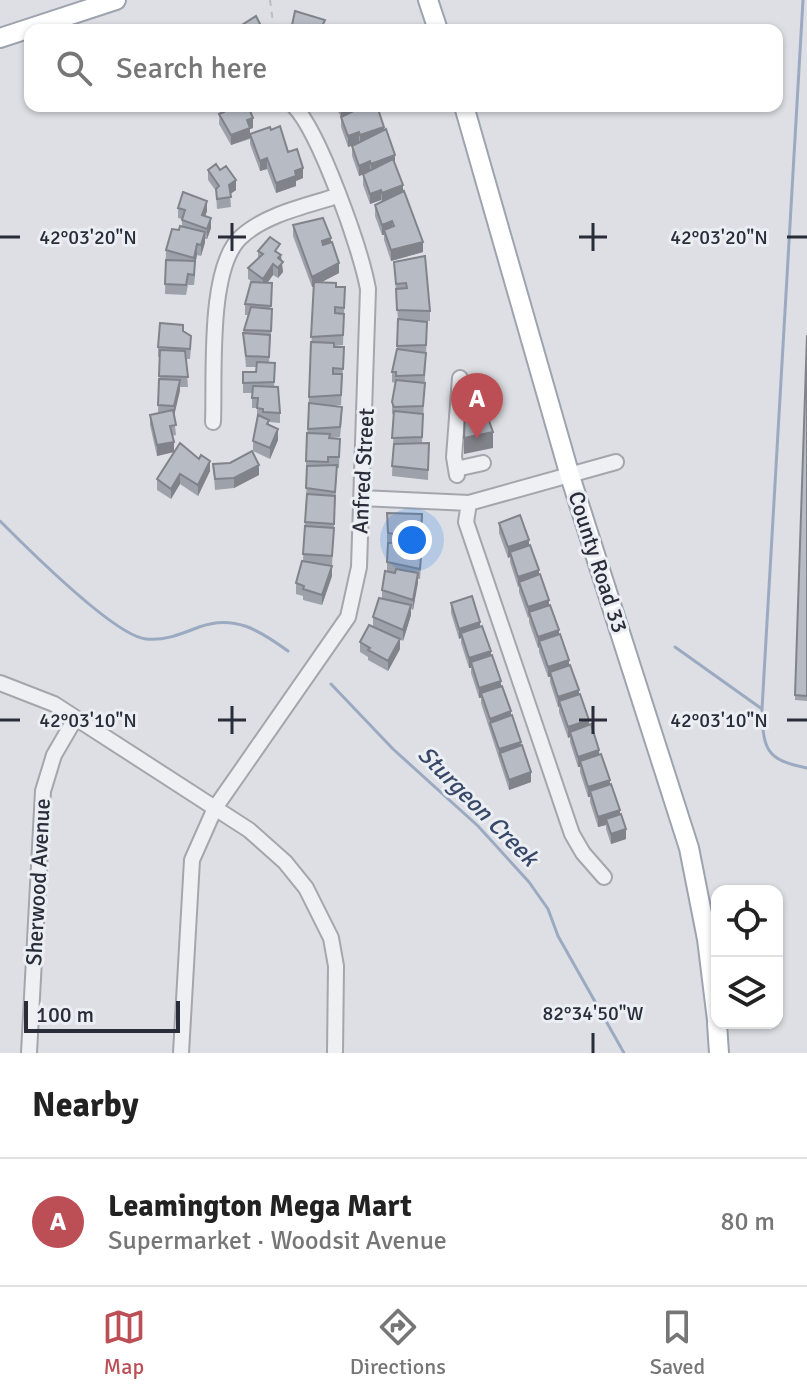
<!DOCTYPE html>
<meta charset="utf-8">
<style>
body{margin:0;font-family:Signika,sans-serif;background:#f6f6f6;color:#222}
.controls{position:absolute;right:24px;bottom:24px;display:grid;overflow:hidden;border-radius:16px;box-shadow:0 2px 6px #0004}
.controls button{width:72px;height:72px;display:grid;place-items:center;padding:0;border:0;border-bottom:2px solid #e0e0e0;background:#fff;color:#222;font:40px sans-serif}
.scale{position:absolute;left:24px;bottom:20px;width:156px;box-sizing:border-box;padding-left:8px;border:4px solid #282d39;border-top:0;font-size:22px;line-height:28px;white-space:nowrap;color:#282d39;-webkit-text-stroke:6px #ebeef3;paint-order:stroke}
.you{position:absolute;left:412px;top:540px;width:28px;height:28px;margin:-20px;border:6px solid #fff;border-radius:50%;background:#1a73e8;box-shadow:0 0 0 12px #1a73e833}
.badge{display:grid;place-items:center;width:52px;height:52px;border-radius:50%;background:#bc4f55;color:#fff;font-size:26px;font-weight:700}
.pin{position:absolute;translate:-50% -66px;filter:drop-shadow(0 2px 4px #0008)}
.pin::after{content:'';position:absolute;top:42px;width:28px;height:24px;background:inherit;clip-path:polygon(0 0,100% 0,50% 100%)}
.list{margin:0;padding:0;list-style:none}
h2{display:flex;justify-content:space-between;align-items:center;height:104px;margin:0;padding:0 32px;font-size:34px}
h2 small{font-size:26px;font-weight:400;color:#767676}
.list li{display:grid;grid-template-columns:52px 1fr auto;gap:24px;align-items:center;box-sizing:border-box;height:128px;padding:0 32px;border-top:2px solid #e0e0e0}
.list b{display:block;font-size:30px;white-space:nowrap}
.list p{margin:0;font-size:26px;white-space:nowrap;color:#767676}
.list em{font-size:26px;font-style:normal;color:#767676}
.icon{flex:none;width:44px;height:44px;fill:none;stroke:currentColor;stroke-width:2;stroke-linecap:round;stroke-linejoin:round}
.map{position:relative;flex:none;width:807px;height:1053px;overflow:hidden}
.search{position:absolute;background:#fff;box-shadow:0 2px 6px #0004;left:24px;right:24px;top:24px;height:88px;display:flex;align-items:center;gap:20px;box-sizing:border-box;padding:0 28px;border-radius:16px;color:#767676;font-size:30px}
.sheet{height:232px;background:#fff}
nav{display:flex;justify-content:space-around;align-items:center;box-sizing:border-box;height:112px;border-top:2px solid #e0e0e0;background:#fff;font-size:22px;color:#767676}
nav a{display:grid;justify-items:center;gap:4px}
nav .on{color:#bc4f55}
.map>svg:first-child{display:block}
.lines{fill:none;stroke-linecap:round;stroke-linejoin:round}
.stream{stroke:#9baac1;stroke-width:3}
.minor-casing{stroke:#a3a6ad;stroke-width:18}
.major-casing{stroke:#9da3af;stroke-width:22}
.path{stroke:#bbbdc3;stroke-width:2;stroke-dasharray:6 6;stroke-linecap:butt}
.minor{stroke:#eff0f3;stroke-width:14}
.major{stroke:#fff;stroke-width:18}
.wall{fill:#9da1a9}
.shaded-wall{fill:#808389}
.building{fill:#b7bbc4;stroke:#808389;stroke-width:2}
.ticks{fill:none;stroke:#282d39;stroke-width:3}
.labels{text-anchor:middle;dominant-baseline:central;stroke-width:6;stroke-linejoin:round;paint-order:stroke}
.street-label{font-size:22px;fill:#282d39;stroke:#ebeef3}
.water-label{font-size:24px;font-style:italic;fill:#374868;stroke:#ebeef3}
.ticks-label{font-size:20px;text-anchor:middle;fill:#282d39;stroke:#ebeef3;stroke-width:6;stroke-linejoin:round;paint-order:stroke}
</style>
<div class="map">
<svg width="807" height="1053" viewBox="0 0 807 1053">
<rect width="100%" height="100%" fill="#dddfe4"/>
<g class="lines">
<!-- stream -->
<path class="stream" d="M803 0 762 709C763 750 766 760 807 768
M0 521C26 547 114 636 146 639 165 641 181 634 199 627 234 614 259 630 288 651
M675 647 762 709
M331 684 393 749 478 826 529 882 548 909 558 936 624 1053"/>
<defs>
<path id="minor" d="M213 422C215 377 207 268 241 237 266 214 306 206 337 196
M456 469 483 463
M457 475 454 457 460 378
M361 498 469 503 616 462
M469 503 466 522 572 834 583 853 604 877
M0 683 54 704 249 830 285 862 306 888 331 938 336 966 335 1053
M29 1053 43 791 54 755 75 719
M181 1053 192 860 215 808 348 617 359 567 368 289C361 250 320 133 294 106"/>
<path id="major" d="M428 0 438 30
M0 38 116 0
M464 106 570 476 689 848 707 939 717 1020
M717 1023 719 1053"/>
</defs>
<!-- minor casing -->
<use href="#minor" class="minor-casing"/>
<!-- major casing -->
<use href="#major" class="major-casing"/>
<!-- path -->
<path class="path" d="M270 0 274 30"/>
<!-- minor -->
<use href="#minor" class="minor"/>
<!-- major -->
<use href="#major" class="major"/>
</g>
<!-- wall -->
<path class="wall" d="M220 106H248L253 128 250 129V134L288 152 303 178 296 181V186L276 193 267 169 260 171 250 144V139L231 145 219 124Z
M335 106H377L423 252 391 261 384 240V235H382L375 216V205L382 202 381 200 370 204 363 185V174L359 176 352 156V146L356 144 348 147 341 127V117Z
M208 170 236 190 230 194 231 207 217 209 216 191 208 180Z
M178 208 207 211 205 216 211 228 207 239H205L201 256 197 255 195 265 194 285H188L186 295 165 294 166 250 182 226V219L178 218Z
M293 225 331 243 339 273 322 282 336 287H345L343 345 334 346V347H344L341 405 332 406 342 418 340 437 329 438 340 439 339 468H337L332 566V576L322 605 303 600V596L296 594V583L303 561 306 499 307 471H306V461L314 286 312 287 293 236Z
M258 251 280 254 283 272 278 278 273 275 267 283 272 319 269 363H275L274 387 280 413V423L269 422V425L278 440 270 459 253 451V441L257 418V408H252V393H243V383L256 372V367H246L243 333 248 315H245V304L253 282 248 279V268L258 259Z
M394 262 430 311V321H419L427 333 422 444 429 443 428 480 392 476 394 417 392 413V402L395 383 392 382V372L397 349 398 321Z
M183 331 191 347 190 359H186L188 387H180L174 416 176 435 172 436 174 452 157 456 150 425V415L158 413 160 357H158V347Z
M807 335V701L795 700Z
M180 443 210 471 198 496 180 484 171 499 157 490V479Z
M213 464 259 475 234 488 215 490Z
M387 513 422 514 421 542 422 552 420 579H418L413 610 411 609V615L403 641 400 639V649L388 671 368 660V657L360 652V642L373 626V617L382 598V590L387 572Z
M499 523 529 545 620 814 626 839 611 844 606 829V825L598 827 590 802V797H588L580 772V767H578L570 742V737L568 738 559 712V707H558L550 682V677H548L539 652V647L538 648 529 622V617L528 618 519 592V587H518L510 562V557L508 558 499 533Z
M451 603 480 627 521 746 531 782 509 790 481 703V698H479L471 673V668H469L461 643V638L459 639 451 613Z"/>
<!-- shaded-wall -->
<path class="shaded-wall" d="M344 106H371L341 117V107Z
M253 118V128L250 129V138L231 145V135L247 120Z
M384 127V137L360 146V135Z
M359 132V143L348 147V136Z
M395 155V165L371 174V164Z
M267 158V169L260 171V161Z
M370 161V172L359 176V166Z
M303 168V178L296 181V186L276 193V183L295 171Z
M236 180V190L229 195V185Z
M403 185V195L382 203V193Z
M381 190V200L370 204V194Z
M207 201V211L202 225V215Z
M211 218V228L207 239V229Z
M392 221V232L384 230V235H382V225Z
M205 232V243L201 256V245Z
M331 238V248L322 252V241Z
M423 242V252L391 261V250Z
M197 244V255L195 265 194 285V258Z
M281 255 283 272 278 278V258Z
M339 263V273L312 287V277Z
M273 264V275L263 289V279Z
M180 380V391L174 416V406Z
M278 429V440L270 459V448Z
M493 432V448L464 454V438Z
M174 442V452L157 456V445Z
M210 461V471L198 496V485Z
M259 465V475L234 488V478Z
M180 474V484L171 499V489Z
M529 540V550L510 552V557L508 558V547Z
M332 566V576L322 605V595Z
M539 570V580L519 582 518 587V577Z
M418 573V583L413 610V600Z
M549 600V610L529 612 528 618V607Z
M411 605V615L403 641V630Z
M480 622V632L461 633V638L459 639V629Z
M559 630V640L539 641V647L538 648V637Z
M400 639V649L388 671V661Z
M491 651V661L471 662V668H469V658Z
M569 660V670L550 672V677H548V667Z
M501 681V691L481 693V698H479V688Z
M579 690V700L559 701V707H558V697Z
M511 711V722L490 723V729V719Z
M589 720V730L570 732V737L568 738V727Z
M521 742V752L500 753 499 759V749Z
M599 750V760L580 761V767H578V757Z
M531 772V782L509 790V780Z
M610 780V790L590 791V797H588V787Z
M620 810V820L606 819V825L598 827V817Z
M626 829V839L611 844V834Z"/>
<!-- building -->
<path class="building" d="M295 11 325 20 320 30H291Z
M256 16 263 30H234Z
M221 106H248L253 118 247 120 250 128 231 135 219 114 224 112Z
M364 106H377L384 127 360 135 359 132 348 136 341 117Z
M280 126 288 152 297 149 303 168 295 171 296 176 276 183 267 158 260 161 250 134 270 127 271 130Z
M386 129 395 155 371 164 370 161 359 166 352 146Z
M393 159 403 185 382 193 381 190 370 194 363 174Z
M216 164 220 170 226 166 236 180 229 185 231 197 217 199 216 189 219 186 208 170Z
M404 191 423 242 391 250 384 230 394 226 392 221 382 225 375 205Z
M183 192 207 201 202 215 211 218 207 229 182 220 185 210 178 208Z
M323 218 331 238 322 241 323 245 332 242 339 263 312 277 293 225Z
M180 226 205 232 201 245 197 244 194 258 166 250 172 229 179 230Z
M270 237 280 244 275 251 281 255 278 258 283 262 278 268 273 264 263 279 248 268 263 254 258 251Z
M425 256 430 311 397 310 396 289 407 288 406 283 396 284 394 262Z
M166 260 195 261 194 275 188 274 186 285 165 284Z
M251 282 272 283 271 306 245 304Z
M314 282 336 283V287H345L344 308 335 307V313L344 314 343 335 311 337Z
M251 307 272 309 271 331 244 330Z
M398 319 427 322 426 345 397 346Z
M160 323 183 325V331L191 336 190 349 158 347Z
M243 333 270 335 269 357 246 356Z
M807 335V696L795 695Z
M311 342 334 343V347H344L343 369 333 368V374H342L341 395 309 397Z
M397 349 426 353 424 375 396 376V372H392Z
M160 350 185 351 188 377 159 376Z
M257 362 275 363 274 382 243 383V372H256Z
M159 379 180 380 174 406 158 405Z
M396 380 425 383 423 406 394 407 392 402Z
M253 386 278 387 280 413 263 412V409L257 408 258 398H252Z
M309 403 342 407 340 427 308 429Z
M173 410 176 425 170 426 174 442 157 445 150 415Z
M485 410 493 432 464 438 465 415Z
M394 411 423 414 422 437 392 438Z
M258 415 269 420 267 424 278 429 270 448 253 441Z
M307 433 330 434 329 438 340 439 339 457H328V462L306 461Z
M180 443 199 459 201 455 210 461 198 485 180 474 171 489 157 479Z
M429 443 428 470 392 466 394 444Z
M252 451 259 465 234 478 215 479 213 464 230 463Z
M337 465 335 492 306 488 307 466Z
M307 494 335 496 334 524 305 522Z
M387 513 422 514 421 538 388 533Z
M520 515 529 540 508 547 499 523Z
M305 526 334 528 332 556 303 554Z
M422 542 420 569 387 562 388 543Z
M530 545 539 570 518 577 510 552Z
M302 561 332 566 322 595 303 589 304 586 296 583Z
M396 569 418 573 413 600 382 590 385 571 395 573Z
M540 574 549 600 528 607 519 582Z
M472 596 480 622 459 629 451 603Z
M379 598 411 605 403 630 373 617Z
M550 605 559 630 538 637 529 612Z
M369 625 400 639 388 661 368 650 370 648 360 642Z
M482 626 491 651 469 658 461 633Z
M560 634 569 660 548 667 539 641Z
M492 655 501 681 479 688 471 662Z
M570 665 579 690 558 697 550 672Z
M502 686 511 711 490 719 481 693Z
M580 694 589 720 568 727 559 701Z
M512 715 521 742 499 749 490 723Z
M591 724 599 750 578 757 570 732Z
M522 745 531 772 509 780 500 753Z
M601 754 610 780 588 787 580 761Z
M611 784 620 810 598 817 590 791Z
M621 814 626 829 611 834 606 819Z"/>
<!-- ticks -->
<path class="ticks" d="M232 223V251M593 223V251M0 237H20M218 237H246M579 237H607M787 237H807M232 706V734M593 706V734M0 720H20M218 720H246M579 720H607M787 720H807M593 1033V1053"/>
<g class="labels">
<!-- street labels -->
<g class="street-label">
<text transform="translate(363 471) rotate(-87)">Anfred Street</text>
<text transform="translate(598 562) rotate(72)">County Road 33</text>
<text transform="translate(38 882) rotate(-87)">Sherwood Avenue</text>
</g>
<!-- water labels -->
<g class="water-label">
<text transform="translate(478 806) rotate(45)">Sturgeon Creek</text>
</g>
</g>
<g class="ticks-label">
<text x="88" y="244">42°03'20"N</text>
<text x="719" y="244">42°03'20"N</text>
<text x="88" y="727">42°03'10"N</text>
<text x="719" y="727">42°03'10"N</text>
<text x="593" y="1020">82°34'50"W</text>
</g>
</svg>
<div class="controls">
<button><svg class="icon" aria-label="locate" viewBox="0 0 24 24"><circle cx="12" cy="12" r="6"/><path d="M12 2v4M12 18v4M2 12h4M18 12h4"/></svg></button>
<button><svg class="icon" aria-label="layers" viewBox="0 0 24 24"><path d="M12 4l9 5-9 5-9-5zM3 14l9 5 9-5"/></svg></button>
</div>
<div class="scale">100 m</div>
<div class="you"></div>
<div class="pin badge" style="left:477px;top:439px">A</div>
<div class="search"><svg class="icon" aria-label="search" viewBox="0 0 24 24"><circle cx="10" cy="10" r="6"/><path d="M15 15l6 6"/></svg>Search here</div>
</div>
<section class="sheet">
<h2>Nearby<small></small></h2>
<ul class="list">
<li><span class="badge">A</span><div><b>Leamington Mega Mart</b><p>Supermarket · Woodsit Avenue</p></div><em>80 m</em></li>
</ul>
</section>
<nav>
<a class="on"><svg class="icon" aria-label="map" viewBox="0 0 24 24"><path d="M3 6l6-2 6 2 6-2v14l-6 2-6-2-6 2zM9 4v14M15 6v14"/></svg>Map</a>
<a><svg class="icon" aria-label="directions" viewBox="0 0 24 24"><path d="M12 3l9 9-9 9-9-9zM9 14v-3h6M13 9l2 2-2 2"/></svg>Directions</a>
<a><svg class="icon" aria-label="saved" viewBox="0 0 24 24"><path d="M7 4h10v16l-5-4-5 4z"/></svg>Saved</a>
</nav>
